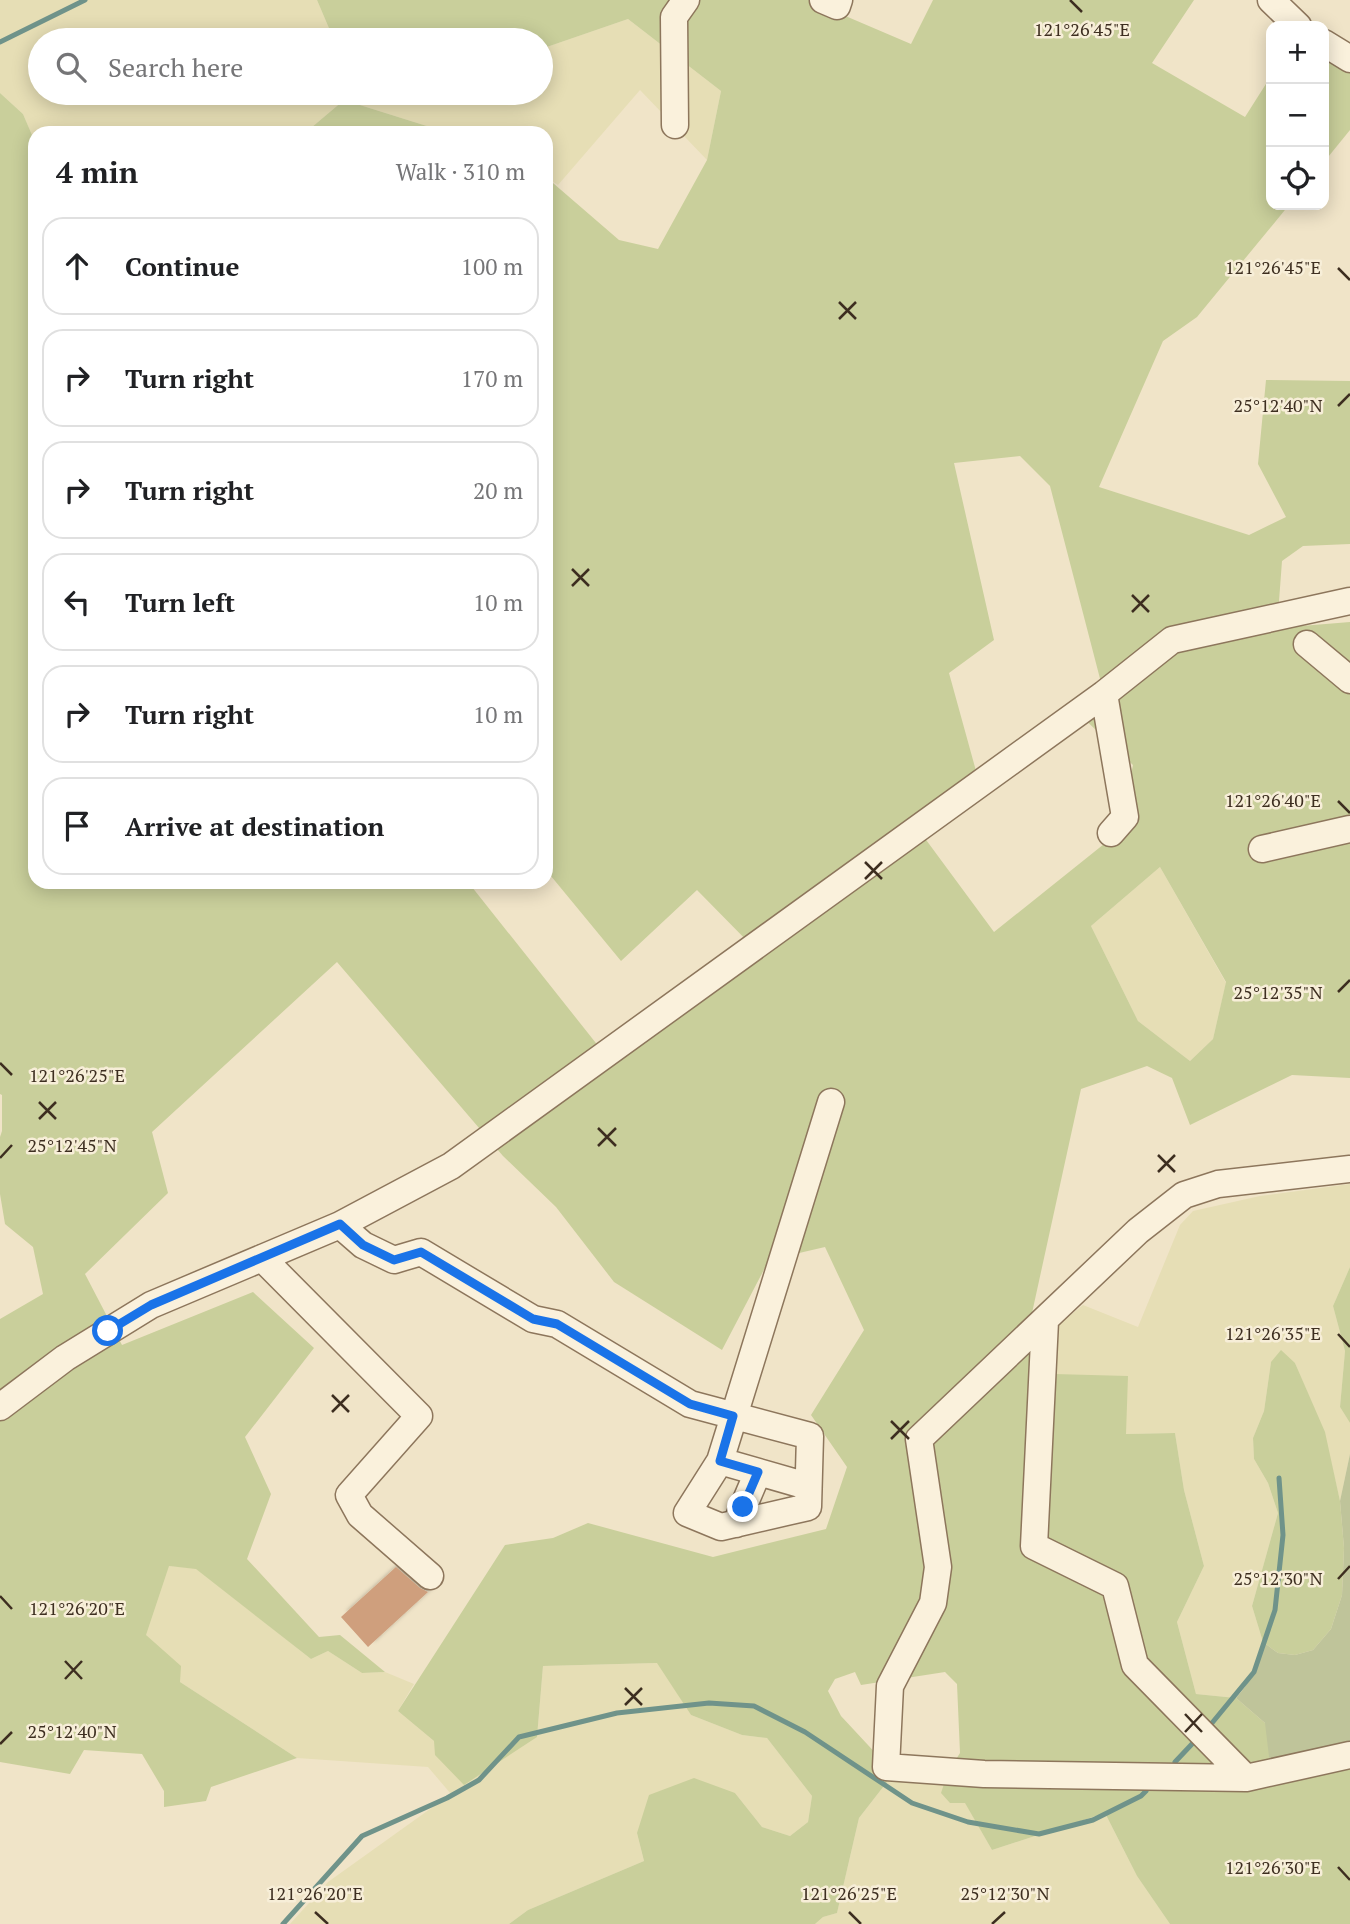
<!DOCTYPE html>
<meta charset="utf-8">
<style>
body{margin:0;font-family:"PT Serif",serif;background:#f2f2f2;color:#202124}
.controls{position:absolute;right:21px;top:21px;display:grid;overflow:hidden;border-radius:14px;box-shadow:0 4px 18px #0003}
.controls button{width:63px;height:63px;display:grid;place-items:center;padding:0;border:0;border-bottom:2px solid #e0e0e0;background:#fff;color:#202124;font:35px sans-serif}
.stop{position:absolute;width:21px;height:21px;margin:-16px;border:5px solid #1a73e8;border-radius:50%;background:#fff}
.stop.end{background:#1a73e8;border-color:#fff;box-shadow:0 2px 7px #0008}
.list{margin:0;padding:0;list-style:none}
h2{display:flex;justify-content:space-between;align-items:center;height:91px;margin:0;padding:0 28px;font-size:30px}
h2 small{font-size:23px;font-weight:400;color:#757577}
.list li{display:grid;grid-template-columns:46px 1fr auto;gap:21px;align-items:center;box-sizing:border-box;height:98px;margin:0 14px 14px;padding:0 14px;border:2px solid #e0e0e0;border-radius:21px}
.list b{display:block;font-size:26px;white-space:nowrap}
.list em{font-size:23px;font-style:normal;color:#757577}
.icon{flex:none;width:38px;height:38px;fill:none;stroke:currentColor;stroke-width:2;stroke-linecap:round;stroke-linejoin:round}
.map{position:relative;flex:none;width:1350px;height:1924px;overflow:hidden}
.search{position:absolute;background:#fff;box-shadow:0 4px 18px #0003;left:28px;top:28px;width:525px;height:77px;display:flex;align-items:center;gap:18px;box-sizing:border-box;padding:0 24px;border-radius:38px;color:#757577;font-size:26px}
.panel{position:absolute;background:#fff;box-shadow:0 4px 18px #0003;left:28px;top:126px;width:525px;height:763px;border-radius:21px}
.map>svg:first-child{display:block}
.farmland{fill:#e6deb5}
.green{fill:#c9cf9b;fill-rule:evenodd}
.cemetery{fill:#bfc49a}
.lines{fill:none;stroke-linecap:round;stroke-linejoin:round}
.stream{stroke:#6f938a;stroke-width:5}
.building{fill:#cf9f7d;filter:url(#shadow)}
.minor-casing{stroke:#8d765c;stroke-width:29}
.minor{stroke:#faf1dc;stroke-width:26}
.route{stroke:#1a73e8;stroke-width:9}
.ticks{fill:none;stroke:#3d2e20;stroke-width:2.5}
.ticks-label{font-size:18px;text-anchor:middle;fill:#3d2e20;stroke:#f7eed8;stroke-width:5;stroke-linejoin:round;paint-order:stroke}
</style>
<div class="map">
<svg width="1350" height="1924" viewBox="0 0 1350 1924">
<defs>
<filter id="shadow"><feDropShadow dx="6" dy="-6" stdDeviation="2" flood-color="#0004"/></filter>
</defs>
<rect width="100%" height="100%" fill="#f0e4c8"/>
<!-- farmland -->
<path class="farmland" d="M0 0H317L334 40H40V93H541V49L628 19 721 91 707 160 640 90 558 185 546 177V133H449L344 100 305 133H35V142L23 114 0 93Z
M1160 867 1226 983 1213 1039 1190 1061 1138 1021 1091 926Z
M1350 1184V1267L1333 1306 1345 1351 1340 1407 1350 1423V1454L1340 1501 1324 1432 1295 1363 1271 1362 1264 1411 1253 1438 1254 1459 1268 1483 1278 1513 1252 1606 1263 1642 1258 1665 1250 1681 1236 1698 1196 1694 1177 1622 1204 1566 1184 1490 1175 1433 1125 1434 1054 1374 1056 1327 1083 1305 1138 1327 1180 1225 1193 1211 1260 1196Z
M168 1566 196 1568 311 1659 328 1651 362 1673 385 1672 414 1684 398 1711 434 1741 537 1737 543 1666 658 1663 691 1715 742 1735 767 1738 812 1796 808 1822 790 1836 762 1827 735 1793 637 1833 644 1861 528 1910 509 1924H290L328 1882 451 1794 428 1767 297 1758 180 1682 145 1634Z
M948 1772 992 1850 1105 1813 1137 1876 1170 1924H815L823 1917 837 1913 859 1818 894 1773Z"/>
<!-- green -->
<path class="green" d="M317 0H808L911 44 933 0H1194L1152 63 1245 117 1271 76V205H1289L1197 317 1163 341 1099 487 1249 535 1286 517 1258 464 1266 380 1350 381V544L1303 546 1282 561 1277 628 1350 622V1078L1292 1075 1190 1125 1172 1078 1147 1066 1081 1089 1032 1313 1056 1327 1054 1374 1128 1376 1126 1434 1175 1433 1184 1490 1204 1566 1177 1622 1196 1694 1236 1698 1265 1723 1350 1746V1924H1170L1137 1876 1105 1813 992 1850 965 1803H950L941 1793 948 1772 960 1753 957 1684 945 1672 861 1685 855 1672 835 1679 828 1691 841 1716 894 1773 859 1818 837 1913 823 1917 815 1924H509L528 1910 644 1861 637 1833 649 1795 694 1778 735 1793 762 1827 790 1836 808 1822 812 1796 767 1738 742 1735 691 1715 657 1663 543 1666 537 1737 464 1785 435 1755 434 1741 398 1711 505 1545 553 1538 588 1523 713 1557 826 1529 847 1467 811 1415 864 1330 825 1247 769 1260 722 1350 614 1282 556 1207 503 1156 337 962 152 1132 168 1193 85 1274 122 1345 253 1292 314 1348 245 1437 271 1494 247 1559 319 1637 340 1635 385 1672 362 1673 328 1651 311 1659 196 1569 169 1566 146 1635 181 1666 180 1682 297 1758 211 1787 206 1801 164 1807V1791L142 1754 84 1750 70 1774 0 1762V1319L43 1294 33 1247 5 1224 0 1194V1137L2 1131V1095L0 1094V93L23 114 35 142V882H468L607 1057 756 950 697 890 621 961 546 870V177L619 240 658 249 707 160 721 91 628 19 541 49V40H334ZM1020 456 1050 486 1104 694 1079 714 1133 765 1119 832 994 932 921 833 981 789 949 673 994 640 954 463ZM1160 867 1226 982 1213 1039 1190 1061 1138 1021 1091 926Z
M1324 47 1350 50V130L1324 162Z
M344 100 449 133H305Z
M1350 1267V1423L1340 1407 1345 1351 1333 1306Z
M1281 1350 1295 1363 1325 1432 1340 1501 1344 1548 1342 1595 1331 1629 1313 1650 1295 1655 1278 1653 1263 1642 1252 1606 1278 1513 1268 1483 1254 1459 1253 1438 1264 1411 1271 1362Z"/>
<!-- cemetery -->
<path class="cemetery" d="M1350 1454V1746L1270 1765 1265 1723 1236 1698C1252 1680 1258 1666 1263 1642L1278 1653 1295 1655 1313 1650 1331 1629 1342 1595 1344 1548 1340 1501Z"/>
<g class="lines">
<!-- stream -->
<path class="stream" d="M0 42 85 0
M1212 1723 1254 1672 1275 1610 1283 1535 1279 1478
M1175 1762 1192 1744
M283 1924 362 1836 447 1798 479 1780 519 1737 617 1713 709 1703 754 1706 805 1732 912 1803 968 1822 1039 1834 1093 1820 1141 1796 1146 1791"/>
</g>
<!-- building -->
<path class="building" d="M396 1567 420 1588 428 1592 368 1647 341 1617Z"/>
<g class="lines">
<defs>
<path id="minor" d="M823 0 837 6 839 0
M1271 0 1298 26
M1324 43 1350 59
M675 125 674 17 686 0
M1307 644 1350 680
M1104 694 1125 817 1111 833
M1262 849 1350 829
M1350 1169 1218 1184 1184 1195 1138 1231 919 1439 938 1567 933 1603 890 1686 886 1767 984 1774 1246 1778 1350 1755
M340 1225 363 1245 394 1260 421 1252 533 1319 557 1324 690 1404 810 1436 808 1507 721 1527 687 1513 720 1461 734 1416 831 1102
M262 1258 419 1416 349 1495 360 1515 430 1576
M1045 1321 1034 1546 1115 1586 1135 1665 1246 1778
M0 1407 65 1358 151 1305 340 1225 451 1166 1104 694 1172 640 1350 601
M720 1461 807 1486
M736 1524 758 1472"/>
</defs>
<!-- minor casing -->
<use href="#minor" class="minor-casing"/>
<!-- minor -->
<use href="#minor" class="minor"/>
</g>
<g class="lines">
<!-- route -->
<path class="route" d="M108 1331 151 1305 340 1224 363 1245 394 1260 421 1252 533 1319 557 1324 690 1404 733 1416 720 1461 758 1472 743 1507"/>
</g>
<!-- ticks -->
<path class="ticks" d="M1070 0 1082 12M1338 268 1350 280M839 302 856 319M839 319 856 302M1338 406 1350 394M572 569 589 586M572 586 589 569M1132 595 1149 612M1132 612 1149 595M1338 801 1350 813M865 862 882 879M865 879 882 862M1338 992 1350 980M0 1063 12 1075M39 1102 56 1119M39 1119 56 1102M598 1128 616 1146M598 1146 616 1128M1158 1155 1175 1172M0 1158 12 1145M1158 1172 1175 1155M1338 1334 1350 1347M332 1395 349 1412M332 1412 349 1395M891 1421 909 1439M891 1439 909 1421M1338 1579 1350 1566M0 1596 12 1609M65 1661 82 1679M65 1679 82 1661M625 1688 642 1705M625 1705 642 1688M1185 1714 1202 1732M1185 1732 1202 1714M0 1744 12 1732M1338 1867 1350 1880M315 1912 328 1924M849 1912 861 1924M992 1924 1005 1912"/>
<g class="ticks-label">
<text x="1082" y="36">121°26'45"E</text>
<text x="1273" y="274">121°26'45"E</text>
<text x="1278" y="412">25°12'40"N</text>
<text x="1273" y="807">121°26'40"E</text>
<text x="1278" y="999">25°12'35"N</text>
<text x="77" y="1082">121°26'25"E</text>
<text x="72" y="1152">25°12'45"N</text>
<text x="1273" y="1340">121°26'35"E</text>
<text x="1278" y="1585">25°12'30"N</text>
<text x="77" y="1615">121°26'20"E</text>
<text x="72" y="1738">25°12'40"N</text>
<text x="1273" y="1874">121°26'30"E</text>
<text x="315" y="1900">121°26'20"E</text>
<text x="849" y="1900">121°26'25"E</text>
<text x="1005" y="1900">25°12'30"N</text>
</g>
</svg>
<div class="controls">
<button>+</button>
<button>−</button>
<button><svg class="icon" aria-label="locate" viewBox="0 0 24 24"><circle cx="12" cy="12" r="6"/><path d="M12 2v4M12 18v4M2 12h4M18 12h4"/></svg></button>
</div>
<div class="stop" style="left:108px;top:1331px"></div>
<div class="stop end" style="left:743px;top:1507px"></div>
<div class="search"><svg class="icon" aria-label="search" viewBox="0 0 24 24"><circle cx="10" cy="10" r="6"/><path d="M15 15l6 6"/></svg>Search here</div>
<section class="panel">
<h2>4 min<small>Walk · 310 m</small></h2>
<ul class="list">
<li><svg class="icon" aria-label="ahead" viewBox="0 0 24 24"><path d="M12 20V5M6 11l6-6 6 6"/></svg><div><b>Continue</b></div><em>100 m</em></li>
<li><svg class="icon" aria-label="right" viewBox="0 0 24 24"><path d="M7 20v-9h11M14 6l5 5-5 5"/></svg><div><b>Turn right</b></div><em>170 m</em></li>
<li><svg class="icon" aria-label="right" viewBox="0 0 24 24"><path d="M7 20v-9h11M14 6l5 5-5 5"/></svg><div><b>Turn right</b></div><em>20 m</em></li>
<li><svg class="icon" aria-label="left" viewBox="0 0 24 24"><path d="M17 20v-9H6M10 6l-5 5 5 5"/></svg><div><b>Turn left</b></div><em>10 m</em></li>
<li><svg class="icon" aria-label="right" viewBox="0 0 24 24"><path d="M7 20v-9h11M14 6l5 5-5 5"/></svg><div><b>Turn right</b></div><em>10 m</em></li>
<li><svg class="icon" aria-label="arrive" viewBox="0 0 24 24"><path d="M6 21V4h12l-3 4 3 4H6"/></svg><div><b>Arrive at destination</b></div></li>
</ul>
</section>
</div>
